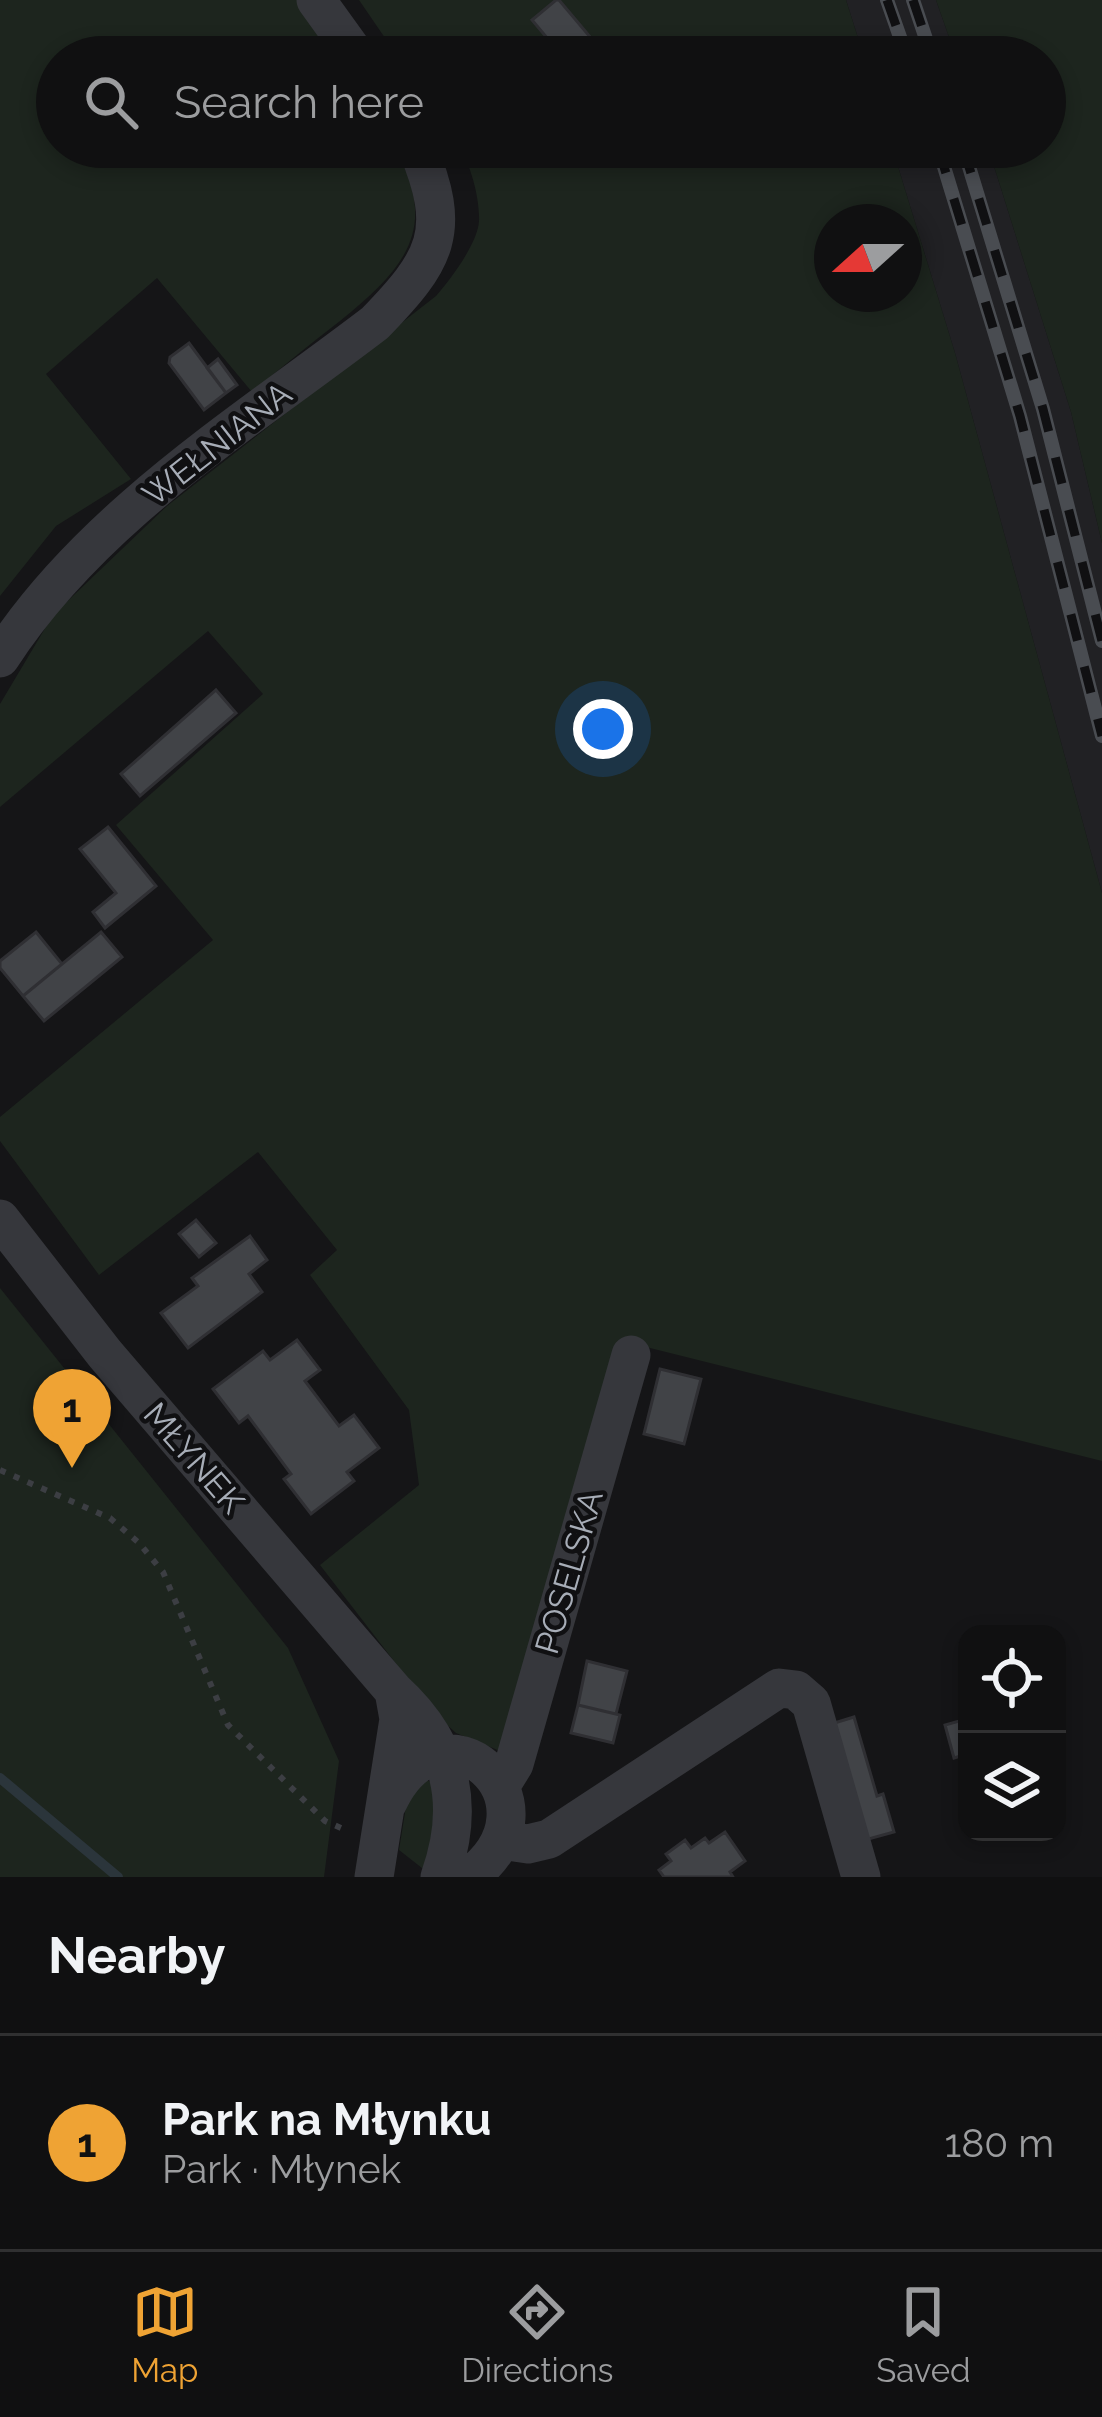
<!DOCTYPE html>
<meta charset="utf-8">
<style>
body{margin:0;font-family:Raleway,sans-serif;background:#1e1e1f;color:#f1f3f6}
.controls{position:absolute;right:36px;bottom:36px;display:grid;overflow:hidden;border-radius:24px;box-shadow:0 6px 18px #0003}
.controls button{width:108px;height:108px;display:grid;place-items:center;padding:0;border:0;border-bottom:3px solid #303031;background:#101011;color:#f1f3f6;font:60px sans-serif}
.compass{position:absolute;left:814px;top:204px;width:108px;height:108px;border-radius:50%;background:#101011;box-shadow:0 6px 18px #0003;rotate:249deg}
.you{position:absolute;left:603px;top:729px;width:42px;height:42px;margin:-30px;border:9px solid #fff;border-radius:50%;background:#1a73e8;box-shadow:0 0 0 18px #1a73e833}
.badge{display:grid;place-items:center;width:78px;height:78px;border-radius:50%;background:#efa334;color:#111;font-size:39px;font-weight:700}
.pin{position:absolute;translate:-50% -99px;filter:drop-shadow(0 3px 6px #0008)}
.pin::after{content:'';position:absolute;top:63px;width:42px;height:36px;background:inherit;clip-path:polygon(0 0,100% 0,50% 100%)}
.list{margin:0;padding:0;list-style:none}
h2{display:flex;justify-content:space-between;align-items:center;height:156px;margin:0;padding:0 48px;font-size:51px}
h2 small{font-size:39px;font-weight:400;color:#9c9d9f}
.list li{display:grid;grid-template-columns:78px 1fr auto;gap:36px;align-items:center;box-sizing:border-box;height:216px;padding:0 48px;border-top:3px solid #303031}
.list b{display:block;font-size:45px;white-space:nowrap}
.list p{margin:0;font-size:39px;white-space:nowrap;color:#9c9d9f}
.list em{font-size:39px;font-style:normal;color:#9c9d9f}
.icon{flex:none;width:66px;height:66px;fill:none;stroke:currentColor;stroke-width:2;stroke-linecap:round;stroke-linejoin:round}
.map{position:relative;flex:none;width:1102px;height:1877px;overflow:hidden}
.search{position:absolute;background:#101011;box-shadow:0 6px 18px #0003;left:36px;right:36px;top:36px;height:132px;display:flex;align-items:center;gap:30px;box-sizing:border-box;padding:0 42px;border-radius:66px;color:#9c9d9f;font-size:45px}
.sheet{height:372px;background:#101011}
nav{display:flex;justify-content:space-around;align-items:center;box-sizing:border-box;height:168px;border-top:3px solid #303031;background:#101011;font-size:33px;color:#9c9d9f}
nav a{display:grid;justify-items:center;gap:6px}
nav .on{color:#efa334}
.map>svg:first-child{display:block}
.built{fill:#212124}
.green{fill:#1d251e;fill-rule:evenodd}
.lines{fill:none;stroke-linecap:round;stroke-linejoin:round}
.stream{stroke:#2b353b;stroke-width:10}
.building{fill:#414347;stroke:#2f2f33;stroke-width:3}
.path{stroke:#3c3e43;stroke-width:6;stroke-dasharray:6 9;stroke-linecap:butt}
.minor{stroke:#36373c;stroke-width:39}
.rail-casing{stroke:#494c51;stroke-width:14}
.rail{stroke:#101012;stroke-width:9;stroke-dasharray:27;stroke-linecap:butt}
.labels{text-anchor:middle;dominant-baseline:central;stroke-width:9;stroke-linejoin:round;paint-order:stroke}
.street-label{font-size:33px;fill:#a7adb7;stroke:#101012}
</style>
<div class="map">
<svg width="1102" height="1877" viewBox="0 0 1102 1877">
<rect width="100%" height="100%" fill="#151517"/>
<!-- built -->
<path class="built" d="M846 0H936L956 57H864Z
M892 147H988L1071 412 1102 543V893L955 353Z"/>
<!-- green -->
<path class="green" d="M0 0H300L339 57H57V147H394C441 229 404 269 340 321 310 344 281 368 252 392L157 278 46 374 131 479 56 526 0 596Z
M359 0H846L864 57H398Z
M936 0H1102V543L1071 412 988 147H1045V57H956Z
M459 147H892L955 353 1102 893V1461L622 1341 500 1751 456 1733 434 1713 320 1565 419 1485 409 1410 310 1275 337 1250 258 1152 99 1275 0 1141V1117L213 940 116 825 263 694 208 631 0 807V704L53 615 167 506 436 296C450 280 478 243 479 221 480 199 471 165 459 147ZM832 222H904V294H832Z
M0 1288 288 1648 339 1761 324 1877H0Z
M421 1778 438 1785 427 1872 399 1850 408 1794Z"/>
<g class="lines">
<!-- stream -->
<path class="stream" d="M0 1778 118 1877"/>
</g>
<!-- building -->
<path class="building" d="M556 0H559L607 57H563L532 20Z
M189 343 226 393 204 410 169 363 170 357Z
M218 359 237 385 226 393 207 368Z
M216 690 236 713 140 796 121 774Z
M108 827 156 886 105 928 93 912 116 893 80 849Z
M36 932 62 964 23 996 0 968V961Z
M101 932 122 957 44 1021 23 996Z
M196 1220 216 1243 199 1257 179 1234Z
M250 1236 267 1260 249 1274 262 1292 188 1348 161 1313 198 1286 192 1278Z
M297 1340 320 1370 305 1381 339 1426 354 1415 379 1448 347 1472 354 1481 311 1514 284 1479 291 1474 248 1416 239 1423 213 1389 263 1351 270 1360Z
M660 1369 701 1379 684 1444 644 1434Z
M587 1661 627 1671 616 1714 578 1705Z
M578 1705 620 1715 613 1743 571 1733Z
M854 1717 877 1796 883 1794 894 1832 865 1840 831 1724Z
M959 1721 967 1754 954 1758 945 1725Z
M725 1832 745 1861 730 1872 733 1877H664L659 1870 671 1861 666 1854 685 1840 691 1848 705 1838 709 1843Z"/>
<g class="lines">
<!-- path -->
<path class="path" d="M0 1470 110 1518 139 1543 163 1572 228 1725 325 1821 348 1831"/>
<!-- minor -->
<path class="minor" d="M316 0 357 57
M0 658C91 517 243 424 375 323 436 260 453 232 417 147
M0 1219 105 1354 394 1691C452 1744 466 1804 440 1877
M501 1785 514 1764 631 1355
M387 1804C441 1686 569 1803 469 1877
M502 1840 528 1844 549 1839 779 1688 796 1690 811 1703 861 1877
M374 1877 399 1719 394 1691"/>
<defs>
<path id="rail" d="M887 0 907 57
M913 0 932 57
M938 147 1020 416 1102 736
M963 147 1043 409 1102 641"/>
</defs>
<!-- rail casing -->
<use href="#rail" class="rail-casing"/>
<!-- rail -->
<use href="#rail" class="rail"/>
</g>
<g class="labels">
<!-- street labels -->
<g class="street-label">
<text transform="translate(217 444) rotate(-38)">WEŁNIANA</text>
<text transform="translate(194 1458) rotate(49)">MŁYNEK</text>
<text transform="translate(569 1572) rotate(-74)">POSELSKA</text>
</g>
</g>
</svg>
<div class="controls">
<button><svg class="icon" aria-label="locate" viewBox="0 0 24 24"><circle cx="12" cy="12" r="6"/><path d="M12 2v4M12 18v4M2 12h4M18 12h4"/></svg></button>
<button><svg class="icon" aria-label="layers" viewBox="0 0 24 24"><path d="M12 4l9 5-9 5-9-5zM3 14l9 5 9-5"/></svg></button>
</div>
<svg class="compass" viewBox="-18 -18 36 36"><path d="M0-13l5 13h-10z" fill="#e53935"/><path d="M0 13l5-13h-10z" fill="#9c9d9f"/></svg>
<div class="you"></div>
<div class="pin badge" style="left:72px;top:1468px">1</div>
<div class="search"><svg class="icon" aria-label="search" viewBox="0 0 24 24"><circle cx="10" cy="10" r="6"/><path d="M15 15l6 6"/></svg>Search here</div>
</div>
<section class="sheet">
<h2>Nearby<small></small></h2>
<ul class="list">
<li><span class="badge">1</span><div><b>Park na Młynku</b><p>Park · Młynek</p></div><em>180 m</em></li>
</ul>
</section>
<nav>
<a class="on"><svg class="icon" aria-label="map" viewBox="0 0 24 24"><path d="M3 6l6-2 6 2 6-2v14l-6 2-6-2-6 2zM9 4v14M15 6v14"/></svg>Map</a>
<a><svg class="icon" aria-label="directions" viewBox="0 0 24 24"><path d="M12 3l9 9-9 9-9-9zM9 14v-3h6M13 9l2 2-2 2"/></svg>Directions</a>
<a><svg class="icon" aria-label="saved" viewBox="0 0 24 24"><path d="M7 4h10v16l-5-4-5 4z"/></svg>Saved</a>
</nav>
